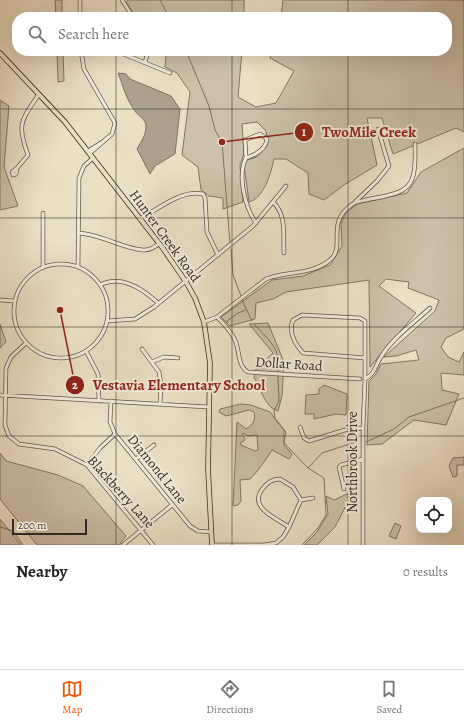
<!DOCTYPE html>
<style>
body{margin:0;font-family:Alegreya,serif;background:#f2f2f2;color:#222}
.controls{position:absolute;right:12px;bottom:12px;display:grid;overflow:hidden;border-radius:8px;box-shadow:0 4px 16px #0002}
.controls button{width:36px;height:36px;display:grid;place-items:center;padding:0;border:0;border-bottom:1px solid #e0e0e0;background:#fff;color:#222;font:20px sans-serif}
.scale{position:absolute;left:12px;bottom:10px;width:75px;box-sizing:border-box;padding-left:4px;border:2px solid #352a21;border-top:0;font-size:11px;line-height:14px;white-space:nowrap;color:#352a21;-webkit-text-stroke:3px #f2ead9;paint-order:stroke}
.list{margin:0;padding:0;list-style:none}
h2{display:flex;justify-content:space-between;align-items:center;height:52px;margin:0;padding:0 16px;font-size:17px}
h2 small{font-size:13px;font-weight:400;color:#767676}
.icon{flex:none;width:22px;height:22px;fill:none;stroke:currentColor;stroke-width:2;stroke-linecap:round;stroke-linejoin:round}
.map{position:relative;flex:none;width:464px;height:545px;overflow:hidden}
.search{position:absolute;background:#fff;box-shadow:0 4px 16px #0002;left:12px;right:12px;top:12px;height:44px;display:flex;align-items:center;gap:10px;box-sizing:border-box;padding:0 14px;border-radius:16px;color:#767676;font-size:15px}
.sheet{height:124px;background:#fff}
nav{display:flex;justify-content:space-around;align-items:center;box-sizing:border-box;height:56px;border-top:1px solid #e0e0e0;background:#fff;font-size:11px;color:#767676}
nav a{display:grid;justify-items:center;gap:2px}
nav .on{color:#ea580c}
.map>svg:first-child{display:block}
.green{fill:#ccc0a8;stroke:#807564;fill-rule:evenodd}
.water{fill:#ada18d;stroke:#7d7162}
.lines{fill:none;stroke-linecap:round;stroke-linejoin:round}
.stream{stroke:#7d7162;stroke-width:1}
.minor-casing{stroke:#62574a;stroke-width:4.5}
.major-casing{stroke:#352a21;stroke-width:5.5}
.minor{stroke:#f2ead9;stroke-width:3}
.major{stroke:#ebdfc4;stroke-width:4}
.grid{fill:none;stroke:#352a21;stroke-width:1;stroke-opacity:0.55}
.labels{text-anchor:middle;dominant-baseline:central;stroke-width:4;stroke-linejoin:round;paint-order:stroke}
.street-label{font-size:14px;fill:#352a21;stroke:#f2ead9}
.leader{fill:none;stroke:#8f2418;stroke-width:1.5}
.callout-dot{fill:#8f2418;stroke:#f2ead9;stroke-width:1.5}
.mark-label{font-size:12px;text-anchor:middle;font-weight:bold;fill:#fff}
.callout-label{font-size:15px;text-anchor:middle;font-weight:bold;fill:#8f2418;stroke:#f2ead9;stroke-width:4;stroke-linejoin:round;paint-order:stroke}
</style>
<div class="map">
<svg width="464" height="545" viewBox="0 0 464 545">
<rect width="100%" height="100%" fill="#ebdfc4"/>
<filter id="stains"><feTurbulence type="fractalNoise" baseFrequency=".005" numOctaves="4"/><feColorMatrix values="0 0 0 0 .2 0 0 0 0 .09 0 0 0 0 .02 0 0 0 .5 -.17"/></filter>
<radialGradient id="worn" r=".72"><stop offset=".6" stop-color="#630" stop-opacity="0"/><stop offset="1" stop-color="#630" stop-opacity=".3"/></radialGradient>
<!-- green -->
<path class="green" d="M55 0H62V17H56Z
M128 0H244V17H136L126 2Z
M283 0H464V132L456 128 393 154 382 118H367L377 165 344 185 324 200 309 194 308 173 286 159H274C271 173 264 198 249 202L244 165 247 160 257 157 268 144 266 131 257 122 242 124 244 154 240 165 243 202 223 209V198L209 196 201 190 198 167 182 155 190 92 177 73 165 67 166 55 155 51H242L238 97 256 107 276 103 294 71 270 58 272 51H447V17H281Z
M57 51H63L64 81 58 82Z
M0 100 9 106 4 167 18 206 0 210Z
M464 148V329L446 338 441 347 448 357 459 362 464 352V375L441 373 442 390 459 394 446 425 414 420 382 444 367 445 369 381 376 374 381 364 419 360 416 350 396 356 384 357 435 311 439 300 408 288 409 282 386 279 379 286 416 313 370 367 369 280 286 292 273 299 256 303 255 319 230 326 221 317 272 280 303 276 330 265 342 246 341 223 346 213 357 204 407 193 421 172Z
M268 323 284 362 282 396 278 411C264 407 261 388 254 377L256 369 273 353 249 324Z
M0 324 6 342 0 348Z
M324 385 347 394 346 415 336 414 314 419V414H305L306 395 319 394V389Z
M241 404 251 405 270 412 284 430V445L292 454 289 459 272 450C265 461 259 470 250 479L240 480 241 501 238 505 233 506 237 422 246 429C253 425 256 420 254 412L249 410 226 416 219 412 220 409ZM243 433 248 436 257 435 258 450 255 451 241 445V442L244 441 245 439 242 434Z
M0 453 6 461 58 475 83 486 126 536 119 545H37L0 499Z
M464 457V465H457V476L453 477 449 466 453 458Z
M347 494 351 496 335 527 317 545H304L317 532 328 514 326 496 334 500Z
M0 519 21 545H0Z
M395 523 401 526 396 539 389 536Z"/>
<!-- water -->
<path class="water" d="M118 73 126 74 130 79 171 96 180 109 175 154 155 166 150 174 137 149C141 141 146 136 146 126 146 119 138 116 135 111 126 99 123 86 118 73Z"/>
<g class="lines">
<!-- stream -->
<path class="stream" d="M160 0 169 17
M186 51 209 106 215 130 222 142 230 243
M231 249 233 275 241 296
M242 300 252 321
M226 322 238 313 246 310
M254 324C268 340 282 348 278 372
M278 376 279 401 274 411 275 419 286 432 284 442 286 445 308 468
M366 442 394 429 409 417 464 398
M0 527 13 531 23 545
M302 545 318 528 326 515 324 478 308 468 322 453 356 442"/>
<defs>
<path id="minor" d="M80 0V17
M122 0 133 17
M81 51 84 69 115 123 112 134 90 153
M116 51 170 73
M145 63 148 51
M260 134 267 139C266 149 255 155 246 158L245 140Z
M88 151 104 141
M246 158C237 176 245 207 256 223
M17 168 28 155C16 123 22 120 39 94
M17 168 16 174 13 175 12 172Z
M273 202C287 215 283 236 284 253
M355 202 377 181 389 166 378 129
M43 213V267
M140 219C158 209 182 189 203 194L205 198 207 232 218 255
M78 233C101 234 126 250 145 250 151 250 154 247 159 244
M14 311a47 47 0 1 1 94 0a47 47 0 1 1-94 0Z
M78 267 79 178 84 166 93 158
M100 285C121 274 143 289 158 303
M0 300 14 301
M217 317C224 324 231 331 235 340 240 350 237 366 248 372L360 379
M107 321 135 319 154 307 253 226 286 186
M204 322 217 317 266 279C287 271 312 275 330 260 346 247 326 224 350 206 355 201 363 201 370 199 412 192 416 187 415 144
M26 343 11 357 6 368 5 425 9 436 19 444 55 449 87 465 153 545
M142 349 159 372 161 384 160 404
M86 351 98 374 99 401
M152 362 164 357 178 358
M365 379C375 374 375 366 381 357 393 337 414 323 430 308
M0 395 208 407
M111 401 110 422 115 434 190 526 198 531 211 532
M300 427 304 438 309 441 345 430 363 428
M136 459 154 445
M87 465 100 448 115 434
M344 489 339 467 341 465 363 459
M301 500 313 498
M289 527C276 518 246 507 264 487 268 482 273 479 280 479L293 487 301 500
M123 545 172 505
M212 545H264L276 543 283 537 289 527 301 500
M363 545V428L365 379V321L360 318 302 315 293 320C288 332 295 344 303 353L365 358"/>
<path id="major" d="M0 53 65 122 162 247 186 282 195 298 204 322 210 363 208 469 212 545"/>
</defs>
<!-- minor casing -->
<use href="#minor" class="minor-casing"/>
<!-- major casing -->
<use href="#major" class="major-casing"/>
<!-- minor -->
<use href="#minor" class="minor"/>
<!-- major -->
<use href="#major" class="major"/>
</g>
<!-- grid -->
<path class="grid" d="M116 0V17M232 0V17M348 0V17M116 51V545M232 51V545M348 51V545M0 109H464M0 218H464M0 327H464M0 436H464"/>
<g class="labels">
<!-- street labels -->
<g class="street-label">
<text transform="translate(165 236) rotate(54)">Hunter Creek Road</text>
<text transform="translate(289 364) rotate(4)">Dollar Road</text>
<text transform="translate(352 462) rotate(-90)">Northbrook Drive</text>
<text transform="translate(157 469) rotate(51)">Diamond Lane</text>
<text transform="translate(121 492) rotate(48)">Blackberry Lane</text>
</g>
</g>
<!-- callouts -->
<path class="leader" d="M222 142L304 132M60 310L75 385"/>
<g class="callout-dot">
<circle cx="222" cy="142" r="4"/>
<circle cx="60" cy="310" r="4"/>
<circle cx="304" cy="132" r="10"/>
<circle cx="75" cy="385" r="10"/>
</g>
<g class="mark-label">
<text x="304" y="136">1</text>
<text x="75" y="389">2</text>
</g>
<g class="callout-label">
<text x="369" y="137">TwoMile Creek</text>
<text x="179" y="390">Vestavia Elementary School</text>
</g>
<rect width="100%" height="100%" filter="url(#stains)"/>
<rect width="100%" height="100%" fill="url(#worn)"/>
</svg>
<div class="controls">
<button><svg class="icon" aria-label="locate" viewBox="0 0 24 24"><circle cx="12" cy="12" r="6"/><path d="M12 2v4M12 18v4M2 12h4M18 12h4"/></svg></button>
</div>
<div class="scale">200 m</div>
<div class="search"><svg class="icon" aria-label="search" viewBox="0 0 24 24"><circle cx="10" cy="10" r="6"/><path d="M15 15l6 6"/></svg>Search here</div>
</div>
<section class="sheet">
<h2>Nearby<small>0 results</small></h2>
<ul class="list">
</ul>
</section>
<nav>
<a class="on"><svg class="icon" aria-label="map" viewBox="0 0 24 24"><path d="M3 6l6-2 6 2 6-2v14l-6 2-6-2-6 2zM9 4v14M15 6v14"/></svg>Map</a>
<a><svg class="icon" aria-label="directions" viewBox="0 0 24 24"><path d="M12 3l9 9-9 9-9-9zM9 14v-3h6M13 9l2 2-2 2"/></svg>Directions</a>
<a><svg class="icon" aria-label="saved" viewBox="0 0 24 24"><path d="M7 4h10v16l-5-4-5 4z"/></svg>Saved</a>
</nav>
